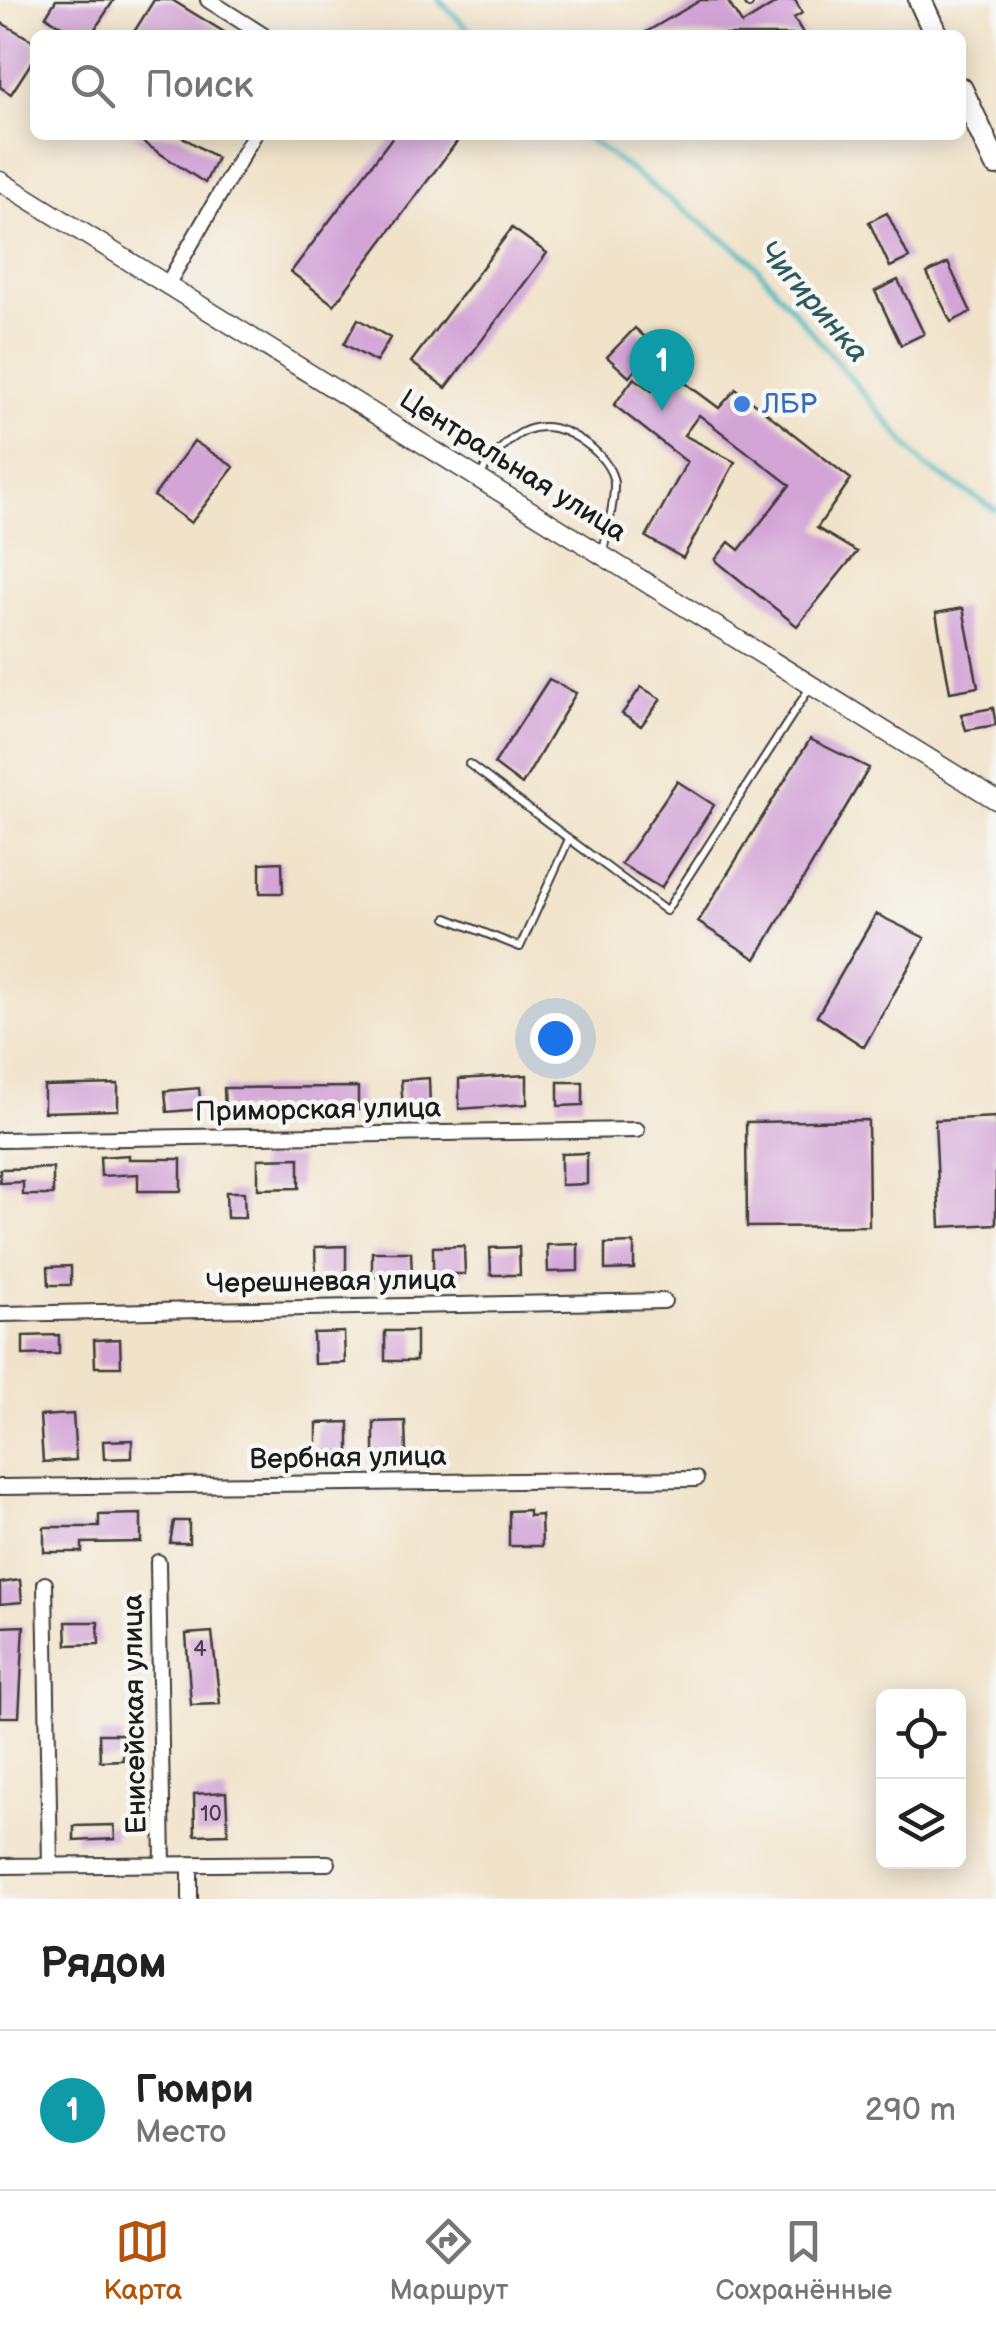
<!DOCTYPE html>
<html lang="ru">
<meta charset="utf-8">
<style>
body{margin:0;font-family:"Balsamiq Sans",sans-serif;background:#f2f2f2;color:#222}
.controls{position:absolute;right:30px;bottom:30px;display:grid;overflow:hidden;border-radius:15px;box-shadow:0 5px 25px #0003}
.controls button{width:90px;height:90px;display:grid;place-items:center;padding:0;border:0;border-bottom:2px solid #e0e0e0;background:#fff;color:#222;font:50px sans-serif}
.you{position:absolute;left:555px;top:1038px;width:35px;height:35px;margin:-25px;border:8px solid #fff;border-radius:50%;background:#1a73e8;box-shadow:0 0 0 15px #1a73e833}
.badge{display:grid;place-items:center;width:65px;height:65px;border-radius:50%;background:#b45309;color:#fff;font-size:32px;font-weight:700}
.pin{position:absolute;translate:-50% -82px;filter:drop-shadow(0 2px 5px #0008)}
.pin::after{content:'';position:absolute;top:52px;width:35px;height:30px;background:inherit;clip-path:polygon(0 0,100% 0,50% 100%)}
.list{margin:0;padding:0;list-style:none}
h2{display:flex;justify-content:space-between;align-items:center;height:130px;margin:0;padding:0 40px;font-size:42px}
h2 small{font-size:32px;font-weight:400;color:#767676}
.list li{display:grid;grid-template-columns:65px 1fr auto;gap:30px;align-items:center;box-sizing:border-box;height:160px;padding:0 40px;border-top:2px solid #e0e0e0}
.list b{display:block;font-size:38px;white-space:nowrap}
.list p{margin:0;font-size:32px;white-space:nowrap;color:#767676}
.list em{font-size:32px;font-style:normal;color:#767676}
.icon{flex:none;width:55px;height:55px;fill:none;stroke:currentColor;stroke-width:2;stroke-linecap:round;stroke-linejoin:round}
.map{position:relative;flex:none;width:996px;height:1899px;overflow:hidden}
.search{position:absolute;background:#fff;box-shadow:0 5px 25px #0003;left:30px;right:30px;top:30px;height:110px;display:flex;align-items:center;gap:25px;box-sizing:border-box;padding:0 35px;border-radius:15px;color:#767676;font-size:38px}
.sheet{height:290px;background:#fff}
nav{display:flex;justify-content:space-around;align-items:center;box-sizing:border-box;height:140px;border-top:2px solid #e0e0e0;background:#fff;font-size:28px;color:#767676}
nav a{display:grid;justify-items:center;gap:5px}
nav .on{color:#b45309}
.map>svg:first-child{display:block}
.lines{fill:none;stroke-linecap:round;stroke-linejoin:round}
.stream{stroke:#4ab9c0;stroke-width:5}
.building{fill:#d3a5d7}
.service-casing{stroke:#3c3a36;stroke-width:10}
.minor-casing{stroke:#3c3a36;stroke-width:18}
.tertiary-casing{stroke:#3c3a36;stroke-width:21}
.primary-casing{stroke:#3c3a36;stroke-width:26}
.service{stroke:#fff;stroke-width:6}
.minor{stroke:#fff;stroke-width:14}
.tertiary{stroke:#fff;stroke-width:18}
.primary{stroke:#fff;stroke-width:22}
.shop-dot{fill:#3f7fe0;stroke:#f6f6f2;stroke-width:4}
.labels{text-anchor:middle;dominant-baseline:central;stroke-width:9;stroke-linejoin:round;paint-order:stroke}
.number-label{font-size:22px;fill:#4a3e4b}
.shop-label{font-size:28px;fill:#366cbe;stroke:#f6f6f2;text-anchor:start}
.street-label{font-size:28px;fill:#1c1c1c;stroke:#f6f6f2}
.water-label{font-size:30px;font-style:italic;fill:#2e5b5e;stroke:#f6f6f2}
</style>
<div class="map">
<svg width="996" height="1899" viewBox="0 0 996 1899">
<rect width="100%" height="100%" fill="#f6f6f2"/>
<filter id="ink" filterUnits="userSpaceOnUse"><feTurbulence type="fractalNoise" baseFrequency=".01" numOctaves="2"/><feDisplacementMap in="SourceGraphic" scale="20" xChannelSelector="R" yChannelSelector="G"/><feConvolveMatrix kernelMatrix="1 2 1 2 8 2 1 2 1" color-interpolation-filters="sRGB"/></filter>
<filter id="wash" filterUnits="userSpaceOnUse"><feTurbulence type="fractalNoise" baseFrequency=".0048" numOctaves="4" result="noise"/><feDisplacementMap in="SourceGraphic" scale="40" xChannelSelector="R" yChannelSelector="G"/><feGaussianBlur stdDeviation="2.25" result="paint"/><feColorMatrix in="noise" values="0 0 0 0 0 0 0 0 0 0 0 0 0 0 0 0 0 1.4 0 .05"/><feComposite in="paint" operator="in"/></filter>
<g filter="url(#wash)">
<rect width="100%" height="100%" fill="#f1e3ca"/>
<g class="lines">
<!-- stream -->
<path class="stream" d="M439 0 474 35
M583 135 749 258 925 466 996 510"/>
</g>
<g id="blocks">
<!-- building -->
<path class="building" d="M56 0H114L91 35H75L46 16Z
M154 0H172L229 35H132Z
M701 0H727L742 24 781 0H795L802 13 794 18 804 35H641Z
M0 22 35 42V57L11 94 0 87Z
M132 135H179L217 158 205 183Z
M394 135H462L334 305 291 272Z
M887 213 909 258 890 267 869 222Z
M512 228 547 253 446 388 411 362Z
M948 263 971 312 951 322 927 273Z
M898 280 924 334 901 345 875 291Z
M358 319 390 338 376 362 344 344Z
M635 328 656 347 629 377 607 357Z
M668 370 719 408 736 389 851 479 817 528 857 552 797 626 715 560 729 542 739 550 790 485 699 415 684 435 735 462 683 558 646 537 687 462 614 405 634 378 652 391Z
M194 441 234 467 191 523 154 496Z
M963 608 978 687 950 692 936 613Z
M549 679 576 693 522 785 494 764Z
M641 687 661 699 641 726 622 714Z
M993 708 996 725 966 730 961 714Z
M810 739 869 768 756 959 698 922Z
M677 781 714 805 661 888 621 864Z
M282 862 283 893H260V863Z
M876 914 925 938 864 1047 817 1016Z
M527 1075V1104L459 1109V1079Z
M429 1078 430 1107 403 1109 401 1080Z
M558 1082H583V1105L558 1106Z
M118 1084V1110L44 1112V1086Z
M358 1087V1110H225L224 1088Z
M199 1088 201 1109 167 1112 165 1091Z
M996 1117V1224L940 1227 935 1120Z
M868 1120 869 1226 747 1227 746 1122Z
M587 1153V1184L561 1185V1154Z
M129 1155V1159H181V1191H138V1174L101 1176 100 1157Z
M299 1158V1188L258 1189V1159Z
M53 1168V1195H23V1182L0 1183V1169Z
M226 1192H244L245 1218H227Z
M634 1243V1269L605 1270V1244Z
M578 1244V1271L548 1272 547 1245Z
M346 1246V1275L316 1276 315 1247Z
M464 1246 465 1274H433V1247Z
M519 1247 520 1275H491L490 1248Z
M372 1252H411L412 1277H372Z
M71 1266V1285H49L48 1267Z
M385 1331H416V1361H385Z
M344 1332 345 1363 314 1364 313 1333Z
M59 1335V1354L23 1355V1336Z
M120 1339 121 1367H95L94 1340Z
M73 1414 76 1460 43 1462 40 1416Z
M405 1421 406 1454 374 1455V1422Z
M349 1422V1451L317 1452V1423Z
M132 1440V1458L104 1459 103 1441Z
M529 1510V1516L541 1515 542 1546H509V1511Z
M141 1514V1542L82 1543V1552H44V1527H99V1515Z
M174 1521H189V1543H170Z
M20 1580 22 1602 0 1604V1583Z
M66 1622H98L99 1644 67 1645Z
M24 1626 19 1717H0V1627Z
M212 1632 220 1704 191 1705 186 1634Z
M99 1734H122L123 1760 100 1761Z
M226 1792 228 1834 195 1835 194 1794Z
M114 1825 115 1839 74 1841V1826Z"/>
</g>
</g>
<g filter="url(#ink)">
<use href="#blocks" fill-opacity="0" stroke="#3c3a36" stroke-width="2.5"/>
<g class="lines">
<defs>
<path id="service" d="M747 0 749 4
M480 475C510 431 540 409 588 445 599 453 612 468 614 483 615 505 606 532 603 553
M469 764 666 911 809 689
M447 918 520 947 569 839"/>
<path id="minor" d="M208 0 263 35
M167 285 254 135
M0 1140 637 1130
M0 1314 664 1301
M0 1487 696 1479
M158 1562 163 1864
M45 1584 50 1865
M190 1864V1899
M0 1866 328 1863"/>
<path id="tertiary" d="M0 181 996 800"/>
<path id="primary" d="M920 0 936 35
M961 89 996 164"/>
</defs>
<!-- service casing -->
<use href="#service" class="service-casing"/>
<!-- minor casing -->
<use href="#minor" class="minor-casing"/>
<!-- tertiary casing -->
<use href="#tertiary" class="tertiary-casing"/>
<!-- primary casing -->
<use href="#primary" class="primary-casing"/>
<!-- service -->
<use href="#service" class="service"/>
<!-- minor -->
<use href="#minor" class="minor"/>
<!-- tertiary -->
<use href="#tertiary" class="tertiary"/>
<!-- primary -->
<use href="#primary" class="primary"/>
</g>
</g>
<!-- markers -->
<circle class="shop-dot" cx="742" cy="404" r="10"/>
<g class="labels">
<!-- number labels -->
<g class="number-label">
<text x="200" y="1649">4</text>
<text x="211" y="1814">10</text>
</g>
<!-- shop labels -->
<g class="shop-label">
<text x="762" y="404">ЛБР</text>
</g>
<!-- street labels -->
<g class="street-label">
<text transform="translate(513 466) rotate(32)">Центральная улица</text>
<text transform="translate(318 1110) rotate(-1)">Приморская улица</text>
<text transform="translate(331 1282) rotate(-1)">Черешневая улица</text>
<text transform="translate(348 1458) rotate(-1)">Вербная улица</text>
<text transform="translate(135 1714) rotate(-91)">Енисейская улица</text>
</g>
<!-- water labels -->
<g class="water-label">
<text transform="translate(813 302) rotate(49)">Чигиринка</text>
</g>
</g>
</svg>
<div class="controls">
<button><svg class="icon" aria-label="locate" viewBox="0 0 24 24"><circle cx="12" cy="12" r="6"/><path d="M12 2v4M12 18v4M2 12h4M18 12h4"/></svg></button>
<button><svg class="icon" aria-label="layers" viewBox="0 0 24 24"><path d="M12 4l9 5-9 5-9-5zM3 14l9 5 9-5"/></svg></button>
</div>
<div class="you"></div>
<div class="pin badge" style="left:662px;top:411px;background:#0f9aa8">1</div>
<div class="search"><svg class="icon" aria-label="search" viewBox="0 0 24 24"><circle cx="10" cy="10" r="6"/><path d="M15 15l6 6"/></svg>Поиск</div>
</div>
<section class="sheet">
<h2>Рядом<small></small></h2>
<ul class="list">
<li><span class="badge" style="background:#0f9aa8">1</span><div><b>Гюмри</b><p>Место</p></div><em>290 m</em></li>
</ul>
</section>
<nav>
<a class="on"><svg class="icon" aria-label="map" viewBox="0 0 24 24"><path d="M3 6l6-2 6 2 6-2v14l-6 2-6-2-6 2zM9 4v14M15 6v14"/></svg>Карта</a>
<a><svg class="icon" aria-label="directions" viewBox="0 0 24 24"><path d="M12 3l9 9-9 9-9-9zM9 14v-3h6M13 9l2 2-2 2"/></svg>Маршрут</a>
<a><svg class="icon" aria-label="saved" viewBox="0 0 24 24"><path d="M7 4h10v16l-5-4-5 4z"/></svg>Сохранённые</a>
</nav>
